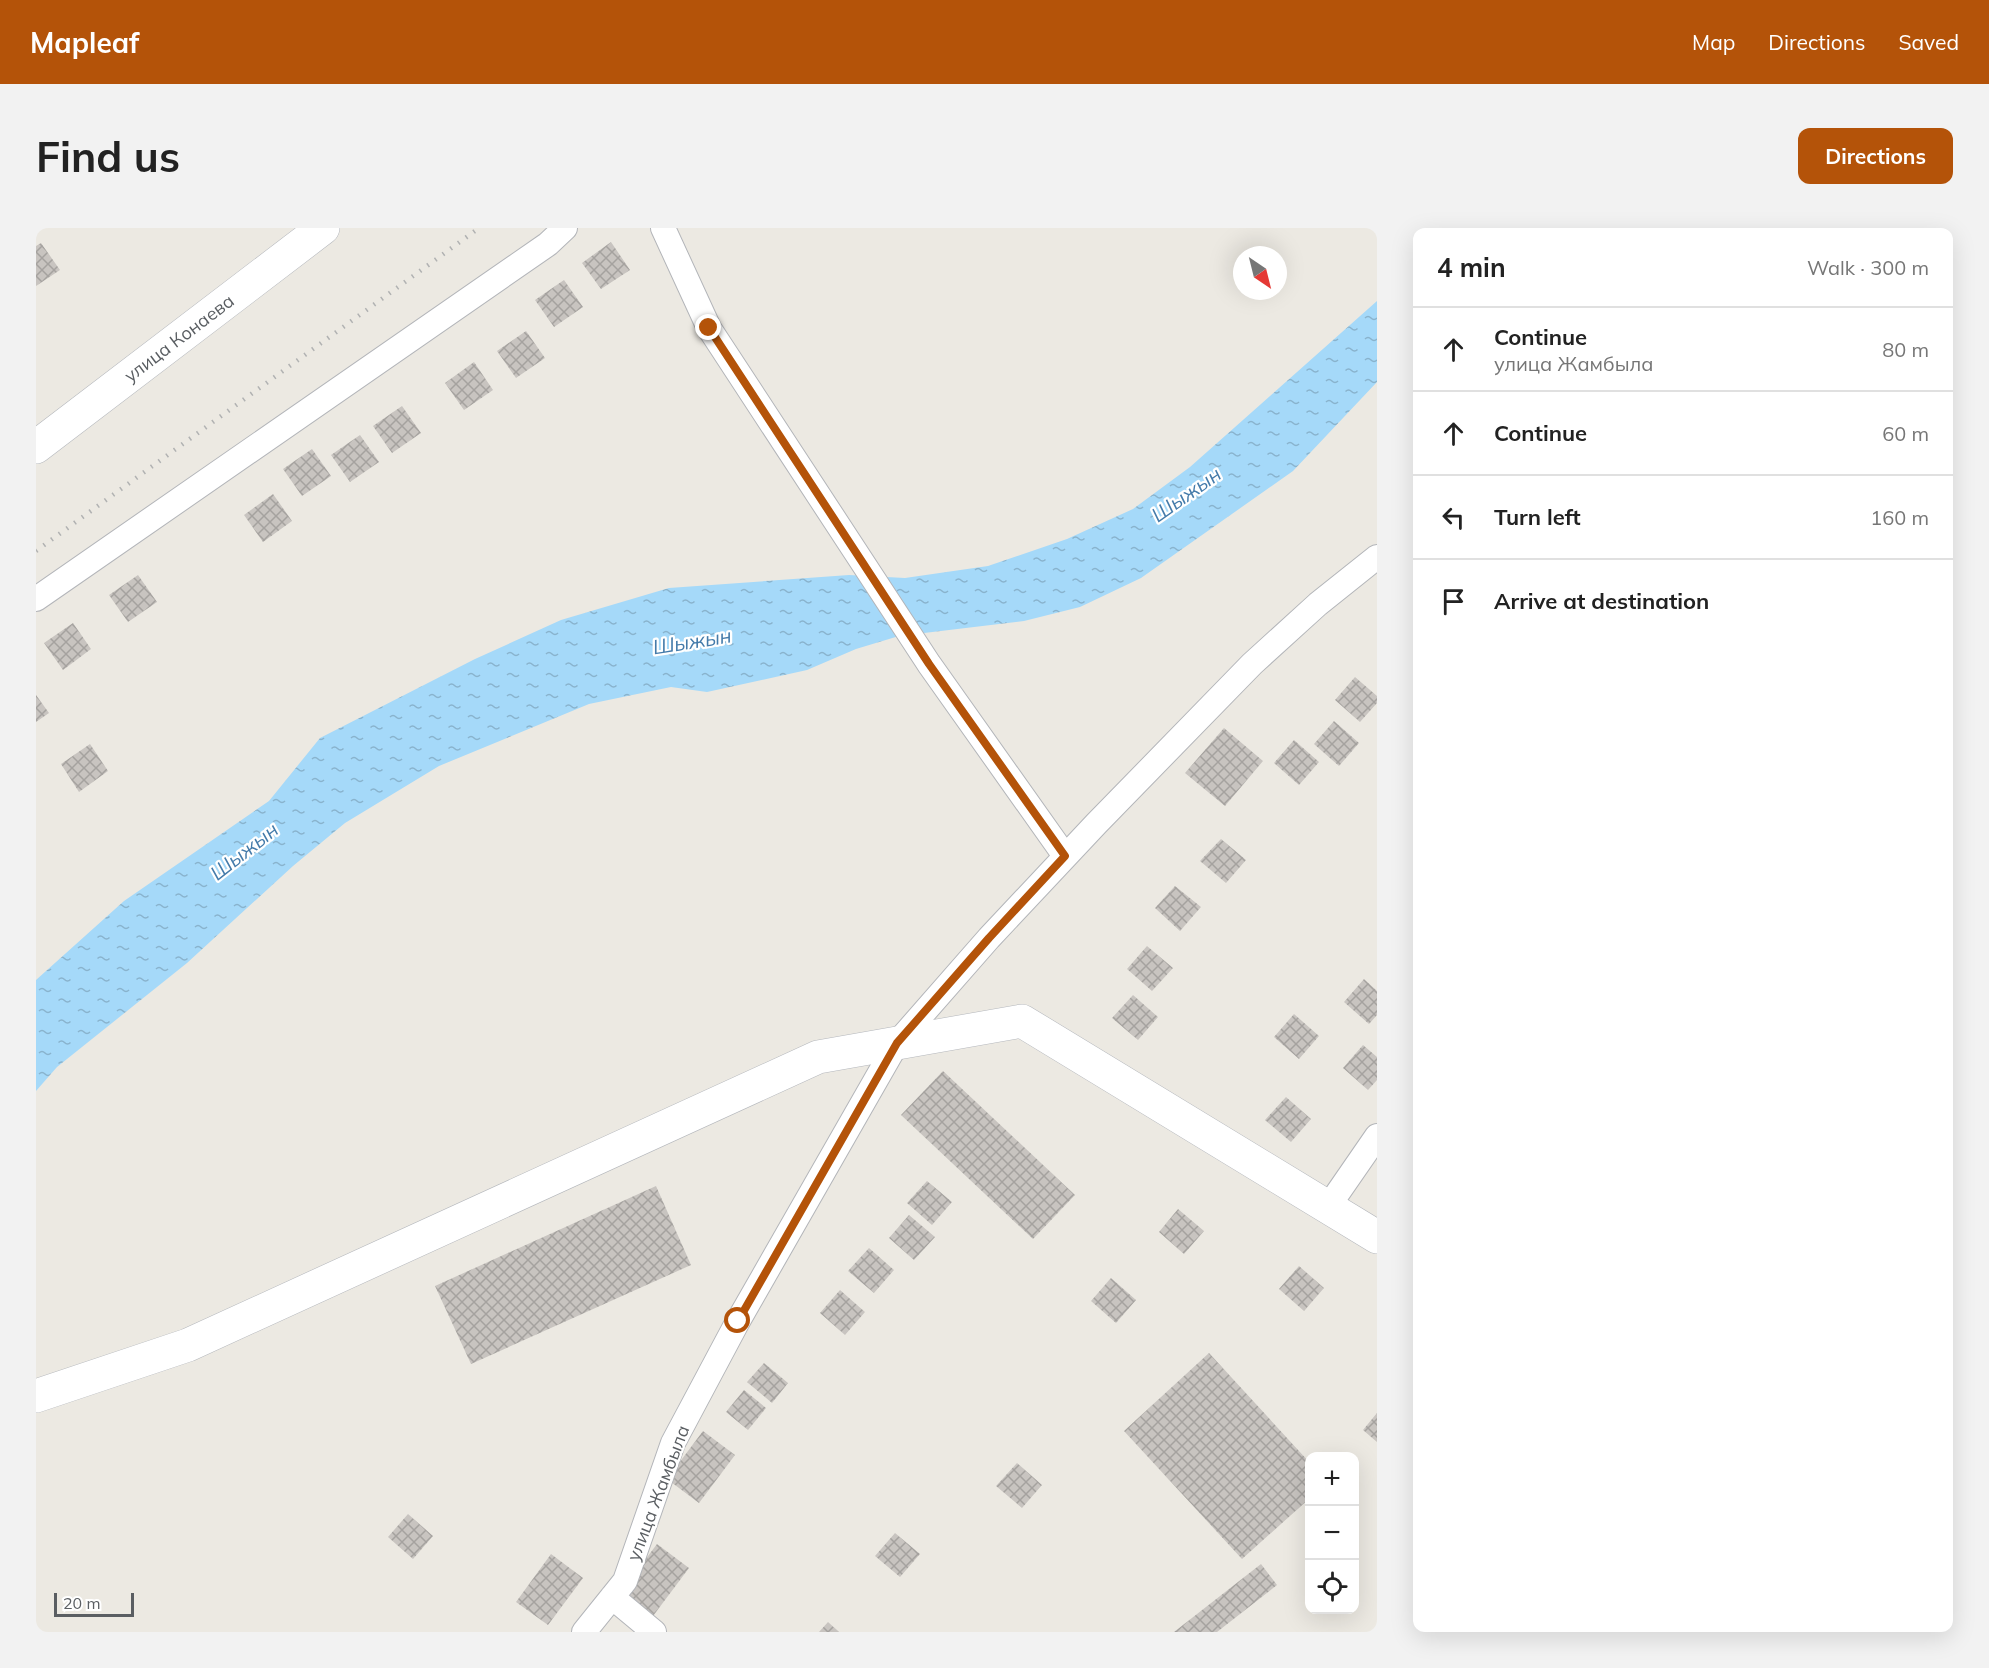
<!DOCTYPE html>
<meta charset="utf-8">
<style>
body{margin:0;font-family:Mulish,sans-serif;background:#f2f2f2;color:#222}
.controls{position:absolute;right:18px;bottom:18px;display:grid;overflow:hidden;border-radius:12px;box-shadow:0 6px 24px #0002}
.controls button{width:54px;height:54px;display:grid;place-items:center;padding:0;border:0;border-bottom:2px solid #e0e0e0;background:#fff;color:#222;font:30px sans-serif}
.compass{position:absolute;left:1197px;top:18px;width:54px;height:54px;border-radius:50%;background:#fff;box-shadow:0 6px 24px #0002;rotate:145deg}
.scale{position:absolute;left:18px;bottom:15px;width:80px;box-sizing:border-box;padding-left:6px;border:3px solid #5a5e62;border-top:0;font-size:16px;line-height:21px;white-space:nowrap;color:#5a5e62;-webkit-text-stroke:4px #fff;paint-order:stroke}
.stop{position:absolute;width:18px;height:18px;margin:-14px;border:4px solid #b45309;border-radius:50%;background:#fff}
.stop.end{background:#b45309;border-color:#fff;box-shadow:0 2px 6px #0008}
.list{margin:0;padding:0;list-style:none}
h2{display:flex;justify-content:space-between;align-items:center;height:78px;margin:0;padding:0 24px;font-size:26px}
h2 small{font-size:20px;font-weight:400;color:#767676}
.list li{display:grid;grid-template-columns:39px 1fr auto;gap:18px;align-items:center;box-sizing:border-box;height:84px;padding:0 24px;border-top:2px solid #e0e0e0}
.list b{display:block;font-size:22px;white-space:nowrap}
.list p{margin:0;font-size:20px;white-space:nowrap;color:#767676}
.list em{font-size:20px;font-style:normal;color:#767676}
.icon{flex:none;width:33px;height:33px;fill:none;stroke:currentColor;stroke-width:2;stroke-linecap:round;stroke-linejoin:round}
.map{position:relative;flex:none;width:1341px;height:1404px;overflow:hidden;border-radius:12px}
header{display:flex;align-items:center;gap:36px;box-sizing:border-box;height:84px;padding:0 30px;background:#b45309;color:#fff}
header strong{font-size:28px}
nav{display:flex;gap:33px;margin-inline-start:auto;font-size:21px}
.intro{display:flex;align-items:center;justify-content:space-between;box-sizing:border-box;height:144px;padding:0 36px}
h1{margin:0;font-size:42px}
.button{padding:15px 27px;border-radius:12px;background:#b45309;color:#fff;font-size:21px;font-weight:700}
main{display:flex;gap:36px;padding:0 36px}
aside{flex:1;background:#fff;border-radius:12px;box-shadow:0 6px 24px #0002}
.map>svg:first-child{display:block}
.water{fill:url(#water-ripples)}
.building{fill:url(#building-cross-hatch)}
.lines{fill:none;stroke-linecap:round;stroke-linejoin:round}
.street-casing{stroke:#b3b5b9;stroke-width:26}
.secondary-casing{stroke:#b4b7bc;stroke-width:34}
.street{stroke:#fff;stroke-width:24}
.secondary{stroke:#fff;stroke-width:33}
.rail{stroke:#b1b2b2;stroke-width:4.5;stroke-dasharray:1.5 8;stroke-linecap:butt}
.route{stroke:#b45309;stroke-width:8}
.labels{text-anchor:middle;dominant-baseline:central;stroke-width:4.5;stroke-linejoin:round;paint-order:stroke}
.street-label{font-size:18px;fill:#5a5e62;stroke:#fff}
.water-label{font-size:20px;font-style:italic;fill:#447baa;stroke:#fff}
</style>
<header>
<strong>Mapleaf</strong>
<nav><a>Map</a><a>Directions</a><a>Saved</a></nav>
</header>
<div class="intro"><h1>Find us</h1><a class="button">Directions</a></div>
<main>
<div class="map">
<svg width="1341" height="1404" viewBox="0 0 1341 1404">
<defs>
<pattern id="water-ripples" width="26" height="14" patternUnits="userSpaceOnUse" patternTransform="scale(1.5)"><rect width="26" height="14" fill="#a5d9f9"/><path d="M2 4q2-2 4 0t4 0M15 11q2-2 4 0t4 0" fill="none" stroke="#89b3cd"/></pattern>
<pattern id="building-cross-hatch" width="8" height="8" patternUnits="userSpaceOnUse" patternTransform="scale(1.5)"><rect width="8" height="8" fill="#c8c4c0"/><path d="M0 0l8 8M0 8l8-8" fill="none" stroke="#a5a29f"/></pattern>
</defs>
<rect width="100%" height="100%" fill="#ece9e2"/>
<!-- water -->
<path class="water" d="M1341 73V154L1257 243 1105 350 1044 379 988 393 863 408 820 421 771 442 671 464 635 459 553 476 403 538 309 595 257 638 151 735 21 839 0 863V752L88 673 233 573 284 510 439 431 525 392 633 360 813 347 869 350 952 338 1031 311 1097 281 1154 239Z"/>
<!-- building -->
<path class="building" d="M575 14 594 42 565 61 546 35Z
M5 15 24 42 0 58V18Z
M528 52 547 79 518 99 499 72Z
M490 103 509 130 480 150 461 123Z
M438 134 457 162 428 182 409 155Z
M366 178 385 205 356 225 337 198Z
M324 207 343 234 314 254 295 227Z
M276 221 295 248 266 268 247 241Z
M237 266 256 293 227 314 208 287Z
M102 347 121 374 92 394 73 367Z
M37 395 55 421 27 442 8 415Z
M1319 449 1341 468V475L1324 494 1299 472Z
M0 467 13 485 0 494Z
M1298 493 1323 515 1303 538 1278 516Z
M1188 500 1227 533 1189 578 1149 545Z
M1258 512 1283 534 1263 557 1238 535Z
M54 516 72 543 43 564 25 536Z
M1185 611 1210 632 1190 655 1164 633Z
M1139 658 1165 679 1144 703 1119 680Z
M1111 718 1137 740 1116 763 1091 741Z
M1328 751 1341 763V787L1333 796 1308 774Z
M1097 767 1122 789 1102 812 1076 790Z
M1258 786 1283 808 1263 831 1238 809Z
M1327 817 1341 829V852L1332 862 1307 840Z
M907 843 1039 967 997 1011 865 887Z
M1250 869 1275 891 1255 914 1229 892Z
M891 953 916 974 896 997 871 975Z
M620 958 655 1037 435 1136 399 1058Z
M1142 981 1168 1003 1148 1026 1123 1004Z
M873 987 899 1009 878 1032 853 1010Z
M833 1020 858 1042 838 1065 812 1043Z
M1263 1038 1288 1060 1268 1083 1243 1061Z
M1075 1050 1100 1072 1080 1095 1055 1073Z
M804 1062 829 1084 809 1107 784 1085Z
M1173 1125 1274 1235V1270L1206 1331 1088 1203Z
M728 1135 752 1155 736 1175 711 1154Z
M708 1162 730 1180 712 1202 690 1184Z
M1341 1185V1214L1327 1202Z
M667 1203 699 1227 663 1275 631 1251Z
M981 1235 1006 1257 986 1280 960 1258Z
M372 1286 397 1308 377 1331 352 1309Z
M859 1305 884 1326 864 1349 839 1328Z
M621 1316 653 1340 617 1388 585 1364Z
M515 1326 547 1350 512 1397 480 1374Z
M1225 1336 1241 1357 1181 1404H1138Z
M792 1394 803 1404H783Z"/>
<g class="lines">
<defs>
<path id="street" d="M627 0 673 100 893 436 1029 628
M0 371 512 16 529 0
M1292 979 1341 908
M576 1369 618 1404
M548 1404 589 1353 637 1215 702 1093 861 815 953 710 1060 596 1216 436 1282 376 1341 329"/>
<path id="secondary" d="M0 219 287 0
M0 1168 152 1117 782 829 986 793 1341 1009"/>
</defs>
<!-- street casing -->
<use href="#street" class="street-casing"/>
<!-- secondary casing -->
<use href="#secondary" class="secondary-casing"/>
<!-- street -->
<use href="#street" class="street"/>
<!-- secondary -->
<use href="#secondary" class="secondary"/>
<!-- rail -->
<path class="rail" d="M0 323 443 0"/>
</g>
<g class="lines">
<!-- route -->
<path class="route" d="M673 100 893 436 1029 628 953 710 861 815 702 1093"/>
</g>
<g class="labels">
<!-- street labels -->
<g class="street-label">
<text transform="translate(143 110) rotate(-37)">улица Конаева</text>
<text transform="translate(622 1265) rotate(-69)">улица Жамбыла</text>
</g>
<!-- water labels -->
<g class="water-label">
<text transform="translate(1150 266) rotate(-35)">Шыжын</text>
<text transform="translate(656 413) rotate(-9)">Шыжын</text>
<text transform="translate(208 623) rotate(-38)">Шыжын</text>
</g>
</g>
</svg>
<div class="controls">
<button>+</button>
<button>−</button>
<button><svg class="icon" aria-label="locate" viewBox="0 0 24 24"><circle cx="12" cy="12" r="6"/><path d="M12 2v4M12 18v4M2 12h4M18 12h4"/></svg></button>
</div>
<svg class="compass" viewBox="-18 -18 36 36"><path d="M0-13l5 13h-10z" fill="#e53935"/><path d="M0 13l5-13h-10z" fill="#767676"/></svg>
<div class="scale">20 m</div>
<div class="stop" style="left:702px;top:1093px"></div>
<div class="stop end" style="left:673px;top:100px"></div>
</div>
<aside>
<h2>4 min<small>Walk · 300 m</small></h2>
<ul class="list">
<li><svg class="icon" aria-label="ahead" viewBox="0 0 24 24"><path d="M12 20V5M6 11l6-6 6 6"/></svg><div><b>Continue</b><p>улица Жамбыла</p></div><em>80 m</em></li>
<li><svg class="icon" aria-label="ahead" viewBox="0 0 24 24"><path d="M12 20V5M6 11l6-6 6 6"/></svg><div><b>Continue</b></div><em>60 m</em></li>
<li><svg class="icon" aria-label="left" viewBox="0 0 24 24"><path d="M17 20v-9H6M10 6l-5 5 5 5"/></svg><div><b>Turn left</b></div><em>160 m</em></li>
<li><svg class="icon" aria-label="arrive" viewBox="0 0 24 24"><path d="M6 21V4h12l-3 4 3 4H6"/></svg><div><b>Arrive at destination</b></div></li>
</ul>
</aside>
</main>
